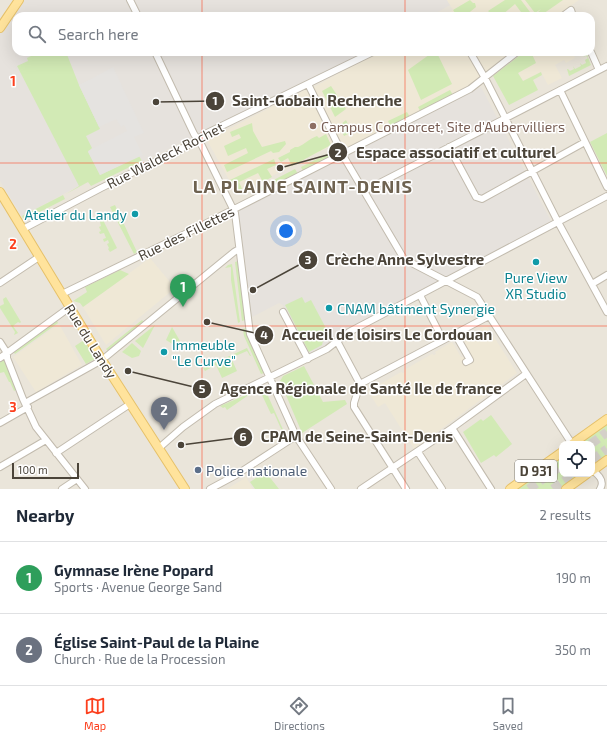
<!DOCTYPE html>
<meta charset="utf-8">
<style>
body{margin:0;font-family:"Exo 2",sans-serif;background:#f6f6f7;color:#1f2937}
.controls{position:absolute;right:12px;bottom:12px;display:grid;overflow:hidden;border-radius:8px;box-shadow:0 4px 16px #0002}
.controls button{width:36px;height:36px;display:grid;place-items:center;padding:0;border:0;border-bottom:1px solid #e0e1e3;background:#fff;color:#1f2937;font:20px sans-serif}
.scale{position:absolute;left:12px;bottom:10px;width:67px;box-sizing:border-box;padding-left:4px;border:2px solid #4b4439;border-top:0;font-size:11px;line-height:14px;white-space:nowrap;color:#4b4439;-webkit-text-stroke:3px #fff;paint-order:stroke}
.you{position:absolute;left:286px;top:231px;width:14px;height:14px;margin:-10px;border:3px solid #fff;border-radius:50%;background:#1a73e8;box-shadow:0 0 0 6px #1a73e833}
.badge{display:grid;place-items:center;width:26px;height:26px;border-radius:50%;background:#fc3f1d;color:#fff;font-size:13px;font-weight:700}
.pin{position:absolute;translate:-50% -33px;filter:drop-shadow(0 1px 2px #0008)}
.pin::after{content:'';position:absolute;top:21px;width:14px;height:12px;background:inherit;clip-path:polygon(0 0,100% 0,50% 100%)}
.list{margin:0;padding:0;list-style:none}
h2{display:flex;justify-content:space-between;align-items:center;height:52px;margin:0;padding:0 16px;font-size:17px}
h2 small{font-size:13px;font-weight:400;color:#747a83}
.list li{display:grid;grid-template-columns:26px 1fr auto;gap:12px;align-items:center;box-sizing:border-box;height:72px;padding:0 16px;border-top:1px solid #e0e1e3}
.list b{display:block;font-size:15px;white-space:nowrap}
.list p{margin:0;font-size:13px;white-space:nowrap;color:#747a83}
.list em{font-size:13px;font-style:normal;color:#747a83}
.icon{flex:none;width:22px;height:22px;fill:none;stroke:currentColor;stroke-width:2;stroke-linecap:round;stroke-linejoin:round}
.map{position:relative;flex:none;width:607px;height:489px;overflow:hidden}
.search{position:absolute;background:#fff;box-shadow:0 4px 16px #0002;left:12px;right:12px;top:12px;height:44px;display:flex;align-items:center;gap:10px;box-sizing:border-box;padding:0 14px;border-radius:12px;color:#747a83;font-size:15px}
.sheet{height:196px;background:#fff}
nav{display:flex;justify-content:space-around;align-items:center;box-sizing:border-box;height:56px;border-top:1px solid #e0e1e3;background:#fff;font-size:11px;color:#747a83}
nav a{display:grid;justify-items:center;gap:2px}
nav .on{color:#fc3f1d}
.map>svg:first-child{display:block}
.residential{fill:#eae5da;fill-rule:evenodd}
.industrial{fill:#e6e2dd}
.education{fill:#efe8d6}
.green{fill:#d2eab5}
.parking{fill:#e5e3e0}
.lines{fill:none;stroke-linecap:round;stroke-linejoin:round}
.highway-tunnel{stroke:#d4d0c8;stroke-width:9;stroke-dasharray:9 4.5;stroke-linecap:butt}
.minor-casing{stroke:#c2bbae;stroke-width:8}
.major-casing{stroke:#e6c16a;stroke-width:10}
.minor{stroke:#fff;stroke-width:6}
.major{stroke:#ffe39c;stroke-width:8}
.grid{fill:none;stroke:#fc3f1d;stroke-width:1;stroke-opacity:0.55}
.education-dot{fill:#8d6e63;stroke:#fff;stroke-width:1.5}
.culture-dot{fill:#0f9aa8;stroke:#fff;stroke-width:1.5}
.service-dot{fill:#5c6f8a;stroke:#fff;stroke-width:1.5}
.labels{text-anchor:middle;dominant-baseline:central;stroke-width:3;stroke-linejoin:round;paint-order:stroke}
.shield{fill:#fff;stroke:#817c74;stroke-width:1}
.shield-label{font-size:13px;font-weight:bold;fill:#4b4439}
.education-label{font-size:14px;fill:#785e54;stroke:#fff;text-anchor:start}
.street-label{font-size:14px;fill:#4b4439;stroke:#fff}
.culture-label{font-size:14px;fill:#0d838f;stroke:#fff;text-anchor:start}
.service-label{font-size:14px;fill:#4e5e75;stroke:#fff;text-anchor:start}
.district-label{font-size:18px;font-weight:bold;letter-spacing:1px;fill:#6e6250;stroke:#fff}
.grid-label{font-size:13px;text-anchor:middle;font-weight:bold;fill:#fc3f1d;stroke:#fff;stroke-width:3;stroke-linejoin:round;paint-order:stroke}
.leader{fill:none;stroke:#4b4439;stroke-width:1.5}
.callout-dot{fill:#4b4439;stroke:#fff;stroke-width:1.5}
.mark-label{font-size:12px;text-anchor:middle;font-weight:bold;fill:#fff}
.callout-label{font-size:15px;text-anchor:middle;font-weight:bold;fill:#4b4439;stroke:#fff;stroke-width:3;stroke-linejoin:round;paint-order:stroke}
</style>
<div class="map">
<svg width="607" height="489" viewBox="0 0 607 489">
<rect width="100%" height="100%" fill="#f6f3ec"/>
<!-- residential -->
<path class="residential" d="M0 0H607V489H0ZM16 16H591V52H16ZM562 444H592V474H562Z"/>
<!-- industrial -->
<path class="industrial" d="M23 0H447L450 5 431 16H16V52H366L142 162 139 157 75 188 22 216 0 181V34Z
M481 87 552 223 341 334 330 343 309 354 283 305 279 303 252 317 238 210Z"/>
<!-- education -->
<path class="education" d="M447 0H579L557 16H442L453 10Z
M376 52H511L470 87 348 147 333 145 237 194 207 140 305 90 316 86Z
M531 52H548L550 55 557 52H580L574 55 575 58 566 63 564 60 555 65 562 78 548 85 541 72 523 81 518 72 536 63Z
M150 258 175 288 106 345 83 307Z
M59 324 82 365 36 392 13 357Z
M485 326 486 327 487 326 517 373 414 449 385 403 378 407 368 391 401 372 403 373 405 372 404 370 432 354 434 355 436 354 435 352 452 342 461 357H463L468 364 473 360 463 339Z
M246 477 253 489H227L242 480Z"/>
<!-- green -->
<path class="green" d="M470 0 473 3H475L476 7 465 16 462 14 457 16 453 10Z
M505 0H521L533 16H524L515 4 502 15 493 16 488 11Z
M525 0H563L540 16H534L541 9 535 13Z
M34 52H66L79 85 100 129 86 136 92 148 88 152 100 175 139 156 142 161 91 186 88 182 66 194 79 186 17 66 28 61 27 58 35 54Z
M433 52H443L438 55 452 84 421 100 408 70Z
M524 52H531L536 63 518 73 523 81 541 72 542 75 533 80 538 90 509 105 493 76Z
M583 52H586L591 65 569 76 567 69H568L570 71 574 69 573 66 575 69 581 66 580 63 582 65 586 63 585 60 588 58 586 56 583 57 586 55 584 52 581 53Z
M331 86 346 109 335 117 322 91Z
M450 90 453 95 420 111 418 107Z
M407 112 410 117 391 127 388 121Z
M346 120 352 132 344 136 339 126Z
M252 123 253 131 262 147 285 141 286 144 279 152 273 153 271 151 227 172 224 165 248 153 246 148 228 156 224 146 241 138 239 134 232 137 230 132Z
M607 133V176L590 142Z
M326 134 331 145 292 166 288 158 281 162 278 158 290 152V150L295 147H298C305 144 309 139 317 136L319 138Z
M331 152 333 156 303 171 301 167Z
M274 159 276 165 267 169 272 177 263 182 258 173 239 182 243 191 237 194 230 180Z
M295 169 298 174 262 193 260 187Z
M63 195 65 199 24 220 22 216Z
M115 205 137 252 134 254 110 207Z
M103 220 117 248 110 252 108 249 109 248 107 244 109 243 108 240 104 242 103 239 106 238 104 233 100 234 99 232 101 231 99 227 101 226 100 222Z
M238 261 245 320 242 321 235 262Z
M232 264 240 322 238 323 231 280V267L225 268 228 265Z
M120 270 129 274 83 307 80 303 73 301 87 292 85 287Z
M6 297 21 322 20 323 18 322 13 326 18 333 14 335 15 332 0 308V306L4 304 3 299Z
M302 297 305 303 311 300 328 332 324 334 326 338 323 341 322 345 309 352 285 305Z
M142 320 144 322 108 351 106 349Z
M57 321 58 323 15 354 13 351Z
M155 325 143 348 135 341Z
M172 327 180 341 174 345 166 340Z
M246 328 247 335 264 373 261 374 244 336 243 329Z
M84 340 95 359 86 364 75 346Z
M132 343 141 351 139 356 132 358 122 352Z
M247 348 251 356H250L247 351 231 358 237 371 222 378 216 365 205 371 203 368Z
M3 360H5L18 394 16 390 14 391 10 382H9L4 372 0 373V362Z
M304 366 323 402 345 400 347 404 302 433 280 381 283 376Z
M264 387 285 434 282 436 280 434 282 431 274 413 271 414 261 393 259 394 256 391Z
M253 392 227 410 225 407 223 408 220 406Z
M491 415 512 444 496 457 494 455 481 463 463 432 481 419 483 421Z
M607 422V457L596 465 592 460V444H580L579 443Z
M562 456V474H585L564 489H517Z
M268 470V475L279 489H255L250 482Z"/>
<!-- parking -->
<path class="parking" d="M113 67 144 133 134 137 143 155 100 175 88 151 127 131 124 125 121 127 116 119 99 127 79 85 91 79Z"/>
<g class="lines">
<!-- highway-tunnel -->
<path class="highway-tunnel" d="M591 444 607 432
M592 460 607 449
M529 489 562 465
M553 489 574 474"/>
<defs>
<path id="minor" d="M130 0 138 16
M563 16 571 10 573 16
M155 52 194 134 202 146 235 213 250 334 296 436 331 489
M470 52 485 78 558 222 607 312
M591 52 599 70
M308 84 345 159 404 259 477 297 572 444
M560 90 607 187
M449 147 476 197 482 199 585 142
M364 191 607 66
M23 229 101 188 193 143 205 134 373 52
M0 283 39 257
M592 284 607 275
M62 294 187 233 470 89 517 52
M420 295 443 340
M283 312 308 359
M455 334 470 360 466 362
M337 341 360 384 354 403V407L406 489
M0 342 7 353V358L23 399 36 427 85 489
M0 358 70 307
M360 384 489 316
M25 403 102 360 234 252 239 249
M0 423 28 407
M452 428 491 489
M159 448 183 427 215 404 327 349 349 332 607 196
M418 452 442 489
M56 453 130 404
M0 467 46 440
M592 470C599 475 605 481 600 489
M62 489 77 479
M210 489 236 475 296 436
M361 489 452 428 526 374"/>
<path id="major" d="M0 28 19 0
M0 192 102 360 185 489
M572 444 607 419
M592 471 607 460
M510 489 562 452
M566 489 587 474"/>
</defs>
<!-- minor casing -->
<use href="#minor" class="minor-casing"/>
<!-- major casing -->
<use href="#major" class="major-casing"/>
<!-- minor -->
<use href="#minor" class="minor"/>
<!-- major -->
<use href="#major" class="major"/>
</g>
<!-- grid -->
<path class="grid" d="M202 0V16M405 0V16M202 52V489M405 52V489M0 163H607M0 326H607"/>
<!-- markers -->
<circle class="education-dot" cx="313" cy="126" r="4"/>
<g class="culture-dot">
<circle cx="135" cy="214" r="4"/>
<circle cx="536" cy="262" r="4"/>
<circle cx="329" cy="308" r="4"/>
<circle cx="164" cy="352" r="4"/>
</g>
<circle class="service-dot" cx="198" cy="470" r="4"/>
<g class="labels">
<!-- shield labels -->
<rect class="shield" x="515" y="460" width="42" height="22" rx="3"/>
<g class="shield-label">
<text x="536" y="471">D 931</text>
</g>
<!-- education labels -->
<g class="education-label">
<text x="321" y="126">Campus Condorcet, Site d'Aubervilliers</text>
</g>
<!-- street labels -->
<g class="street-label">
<text transform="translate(165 155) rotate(-27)">Rue Waldeck Rochet</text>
<text transform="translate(186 233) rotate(-26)">Rue des Fillettes</text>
<text transform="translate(91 341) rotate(58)">Rue du Landy</text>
</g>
<!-- culture labels -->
<g class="culture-label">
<text x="127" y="214" text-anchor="end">Atelier du Landy</text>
<text x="536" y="277" text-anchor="middle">Pure View<tspan x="536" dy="16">XR Studio</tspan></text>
<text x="337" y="308">CNAM bâtiment Synergie</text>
<text x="172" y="344">Immeuble<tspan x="172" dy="16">"Le Curve"</tspan></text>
</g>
<!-- service labels -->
<g class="service-label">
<text x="206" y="470">Police nationale</text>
</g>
<!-- district labels -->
<g class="district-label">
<text x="303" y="186">LA PLAINE SAINT-DENIS</text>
</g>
</g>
<g class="grid-label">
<text x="13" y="86">1</text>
<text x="13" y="249">2</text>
<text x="13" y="412">3</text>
</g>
<!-- callouts -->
<path class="leader" d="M156 102L215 101M280 168L338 152M253 290L308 260M207 322L264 335M128 371L202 389M181 445L243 437"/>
<g class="callout-dot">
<circle cx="156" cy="102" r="4"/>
<circle cx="280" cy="168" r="4"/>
<circle cx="253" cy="290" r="4"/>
<circle cx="207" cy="322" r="4"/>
<circle cx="128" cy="371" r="4"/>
<circle cx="181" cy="445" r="4"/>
<circle cx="215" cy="101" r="10"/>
<circle cx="338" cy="152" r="10"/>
<circle cx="308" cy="260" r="10"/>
<circle cx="264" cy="335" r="10"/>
<circle cx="202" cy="389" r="10"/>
<circle cx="243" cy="437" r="10"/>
</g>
<g class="mark-label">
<text x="215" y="105">1</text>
<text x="338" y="157">2</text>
<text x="308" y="264">3</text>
<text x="264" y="339">4</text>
<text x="202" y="393">5</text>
<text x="243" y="441">6</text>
</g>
<g class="callout-label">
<text x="317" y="106">Saint-Gobain Recherche</text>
<text x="456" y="158">Espace associatif et culturel</text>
<text x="405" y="265">Crèche Anne Sylvestre</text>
<text x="387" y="340">Accueil de loisirs Le Cordouan</text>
<text x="361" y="394">Agence Régionale de Santé Ile de france</text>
<text x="357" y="442">CPAM de Seine-Saint-Denis</text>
</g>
</svg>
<div class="controls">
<button><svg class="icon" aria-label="locate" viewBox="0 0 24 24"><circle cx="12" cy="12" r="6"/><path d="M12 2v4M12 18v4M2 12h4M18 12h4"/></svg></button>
</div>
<div class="scale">100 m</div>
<div class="you"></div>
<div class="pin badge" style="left:183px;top:307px;background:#2e9e5b">1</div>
<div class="pin badge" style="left:164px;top:430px;background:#6b7280">2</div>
<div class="search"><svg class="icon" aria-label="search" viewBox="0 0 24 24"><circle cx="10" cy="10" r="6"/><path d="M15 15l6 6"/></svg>Search here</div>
</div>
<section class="sheet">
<h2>Nearby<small>2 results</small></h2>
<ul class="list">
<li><span class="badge" style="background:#2e9e5b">1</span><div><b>Gymnase Irène Popard</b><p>Sports · Avenue George Sand</p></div><em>190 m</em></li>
<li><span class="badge" style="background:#6b7280">2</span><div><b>Église Saint-Paul de la Plaine</b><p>Church · Rue de la Procession</p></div><em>350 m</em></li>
</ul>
</section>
<nav>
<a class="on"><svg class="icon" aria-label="map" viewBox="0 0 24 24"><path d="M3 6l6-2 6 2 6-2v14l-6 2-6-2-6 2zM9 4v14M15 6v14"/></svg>Map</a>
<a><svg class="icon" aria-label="directions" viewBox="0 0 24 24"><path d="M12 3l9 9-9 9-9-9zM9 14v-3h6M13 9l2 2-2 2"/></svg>Directions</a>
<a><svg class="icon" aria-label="saved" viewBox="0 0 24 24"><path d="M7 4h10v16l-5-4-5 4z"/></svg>Saved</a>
</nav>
